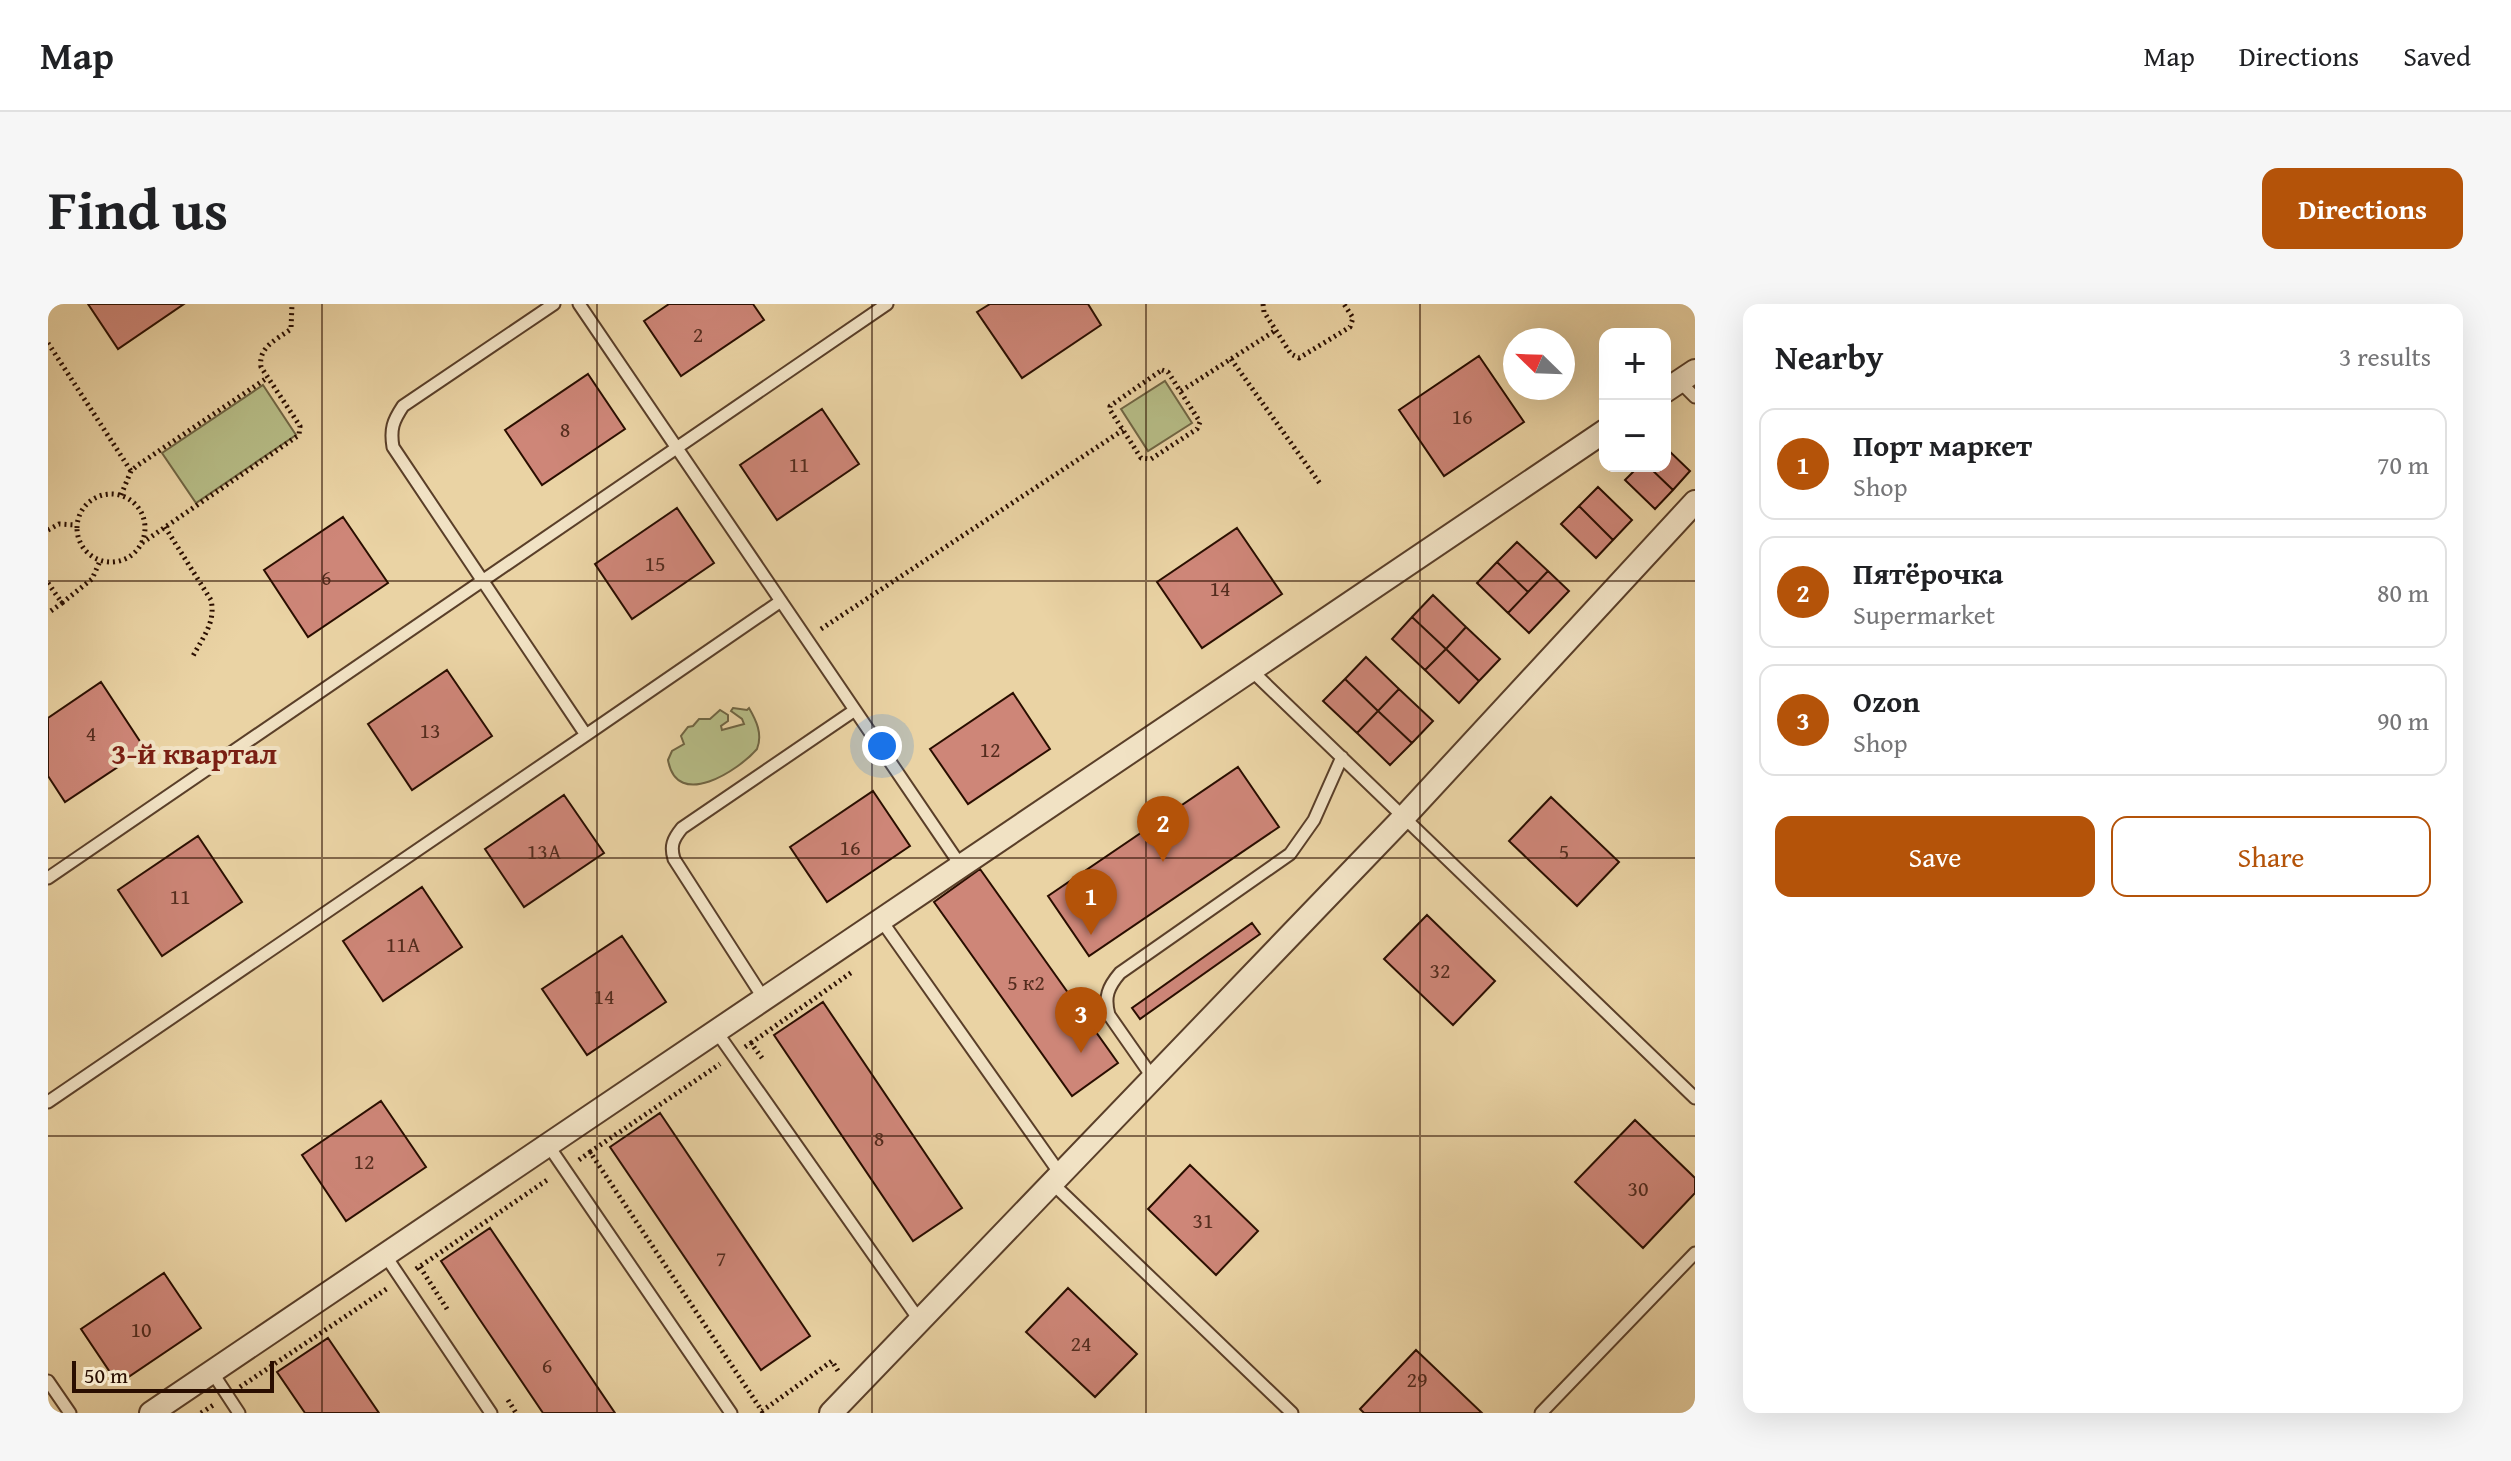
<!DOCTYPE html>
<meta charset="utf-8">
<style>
body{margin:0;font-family:"Gentium Book Plus",serif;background:#f6f6f6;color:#202124}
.controls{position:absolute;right:24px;top:24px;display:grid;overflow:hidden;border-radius:16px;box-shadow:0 8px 32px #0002}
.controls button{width:72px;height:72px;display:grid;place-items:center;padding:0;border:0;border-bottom:2px solid #e0e0e0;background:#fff;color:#202124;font:40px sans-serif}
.compass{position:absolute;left:1455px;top:24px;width:72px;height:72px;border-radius:50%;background:#fff;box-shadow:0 8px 32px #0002;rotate:293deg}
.scale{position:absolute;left:24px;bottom:20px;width:202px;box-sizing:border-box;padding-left:8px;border:4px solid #2a0e00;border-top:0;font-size:22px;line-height:28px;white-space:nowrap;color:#2a0e00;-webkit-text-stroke:6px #f1e2c4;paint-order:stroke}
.you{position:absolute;left:834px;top:442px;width:28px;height:28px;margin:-20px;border:6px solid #fff;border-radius:50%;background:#1a73e8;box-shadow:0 0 0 12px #1a73e833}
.badge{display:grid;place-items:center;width:52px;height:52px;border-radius:50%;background:#b45309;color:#fff;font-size:26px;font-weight:700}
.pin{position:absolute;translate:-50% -66px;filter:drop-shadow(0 2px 4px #0008)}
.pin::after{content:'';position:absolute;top:42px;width:28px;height:24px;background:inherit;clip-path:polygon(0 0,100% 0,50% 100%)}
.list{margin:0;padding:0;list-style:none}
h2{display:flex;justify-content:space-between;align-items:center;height:104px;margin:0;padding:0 32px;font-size:34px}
h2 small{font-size:26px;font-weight:400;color:#757577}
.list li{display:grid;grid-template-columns:52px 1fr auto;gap:24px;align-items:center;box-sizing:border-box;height:112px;margin:0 16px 16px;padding:0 16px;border:2px solid #e0e0e0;border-radius:16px}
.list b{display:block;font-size:30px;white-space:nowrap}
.list p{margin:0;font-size:26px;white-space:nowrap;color:#757577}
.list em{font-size:26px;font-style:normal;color:#757577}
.actions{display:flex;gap:16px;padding:24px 32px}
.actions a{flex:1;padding:18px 0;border:2px solid #b45309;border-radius:16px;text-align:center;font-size:28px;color:#b45309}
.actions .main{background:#b45309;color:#fff}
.map{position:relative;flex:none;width:1647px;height:1109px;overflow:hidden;border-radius:16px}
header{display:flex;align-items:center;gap:48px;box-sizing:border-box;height:112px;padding:0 40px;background:#fff;border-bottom:2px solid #e0e0e0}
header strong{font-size:38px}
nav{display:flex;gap:44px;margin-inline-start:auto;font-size:28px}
.intro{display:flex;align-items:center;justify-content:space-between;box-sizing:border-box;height:192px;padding:0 48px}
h1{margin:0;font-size:56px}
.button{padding:20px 36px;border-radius:16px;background:#b45309;color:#fff;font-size:28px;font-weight:700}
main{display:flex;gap:48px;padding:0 48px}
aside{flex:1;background:#fff;border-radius:16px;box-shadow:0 8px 32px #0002}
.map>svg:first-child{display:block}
.green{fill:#b6bc86;stroke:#706543;stroke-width:2}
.building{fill:#ce8678;stroke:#2a0e00;stroke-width:2}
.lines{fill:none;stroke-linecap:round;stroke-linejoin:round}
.lane-casing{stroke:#5a3f29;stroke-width:15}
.street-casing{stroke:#5a3f29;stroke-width:26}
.path{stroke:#2a0e00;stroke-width:5;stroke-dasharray:2 4;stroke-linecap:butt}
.lane{stroke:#f1e2c4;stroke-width:11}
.street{stroke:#f1e2c4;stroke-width:22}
.grid{fill:none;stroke:#2a0e00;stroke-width:2;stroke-opacity:0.55}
.labels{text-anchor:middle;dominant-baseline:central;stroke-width:8;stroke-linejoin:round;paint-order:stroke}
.number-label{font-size:22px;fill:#532c1e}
.quarter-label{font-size:30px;font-weight:bold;fill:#7a1f14;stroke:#f1e2c4}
</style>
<header>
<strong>Map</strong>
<nav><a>Map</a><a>Directions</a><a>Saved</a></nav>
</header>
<div class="intro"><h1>Find us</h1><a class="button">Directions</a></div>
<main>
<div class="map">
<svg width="1647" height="1109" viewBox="0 0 1647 1109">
<rect width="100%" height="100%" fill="#ead3a4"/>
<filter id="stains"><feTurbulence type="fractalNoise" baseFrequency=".0025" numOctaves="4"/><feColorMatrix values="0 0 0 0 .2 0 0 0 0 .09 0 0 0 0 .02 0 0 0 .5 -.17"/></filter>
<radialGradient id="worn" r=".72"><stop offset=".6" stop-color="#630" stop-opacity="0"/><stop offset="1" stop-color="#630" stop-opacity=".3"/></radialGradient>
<!-- green -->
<path class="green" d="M1117 77 1144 119 1100 147 1073 105Z
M215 81 248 131 148 199 114 149Z
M685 404 699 406 701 404C708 416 715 430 709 445 691 466 629 507 620 456L624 447 636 440 633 432 640 423 645 422 651 415H662L672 406 680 411V417L673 422 674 426 696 420 694 415 683 407Z"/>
<!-- building -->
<path class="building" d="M40 0H136L70 45Z
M621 0H705L716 16 633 72 596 17Z
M942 0H1040L1053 21 974 74 929 8Z
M1431 52 1476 118 1396 172 1351 106Z
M540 70 577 125 494 181 457 126Z
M774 105 811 160 729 216 692 161Z
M1617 143 1642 167 1625 186 1600 162H1617Z
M1591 162H1600L1625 186 1607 205 1577 176Z
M1550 183 1584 216 1565 236 1531 202Z
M1531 202 1565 236 1548 254 1513 220Z
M629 204 666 259 584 315 547 260Z
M295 213 340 279 260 333 216 266Z
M1189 224 1234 290 1154 344 1109 278Z
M1469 238 1500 267 1480 288 1449 258Z
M1449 258 1480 288 1460 309 1429 279Z
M1500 267 1521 287 1481 329 1460 309Z
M1385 291 1418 323 1398 345 1364 313Z
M1364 313 1398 345 1377 366 1344 335Z
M1418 323 1452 355 1431 377 1398 345Z
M1398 345 1431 377 1411 399 1377 366Z
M1318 353 1351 385 1330 407 1297 375Z
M399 366 444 432 364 486 320 420Z
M1297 375 1330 407 1309 429 1275 397Z
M53 378 97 445 17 498 0 472V414Z
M1351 385 1385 417 1364 439 1330 407Z
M965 389 1002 445 920 500 882 445Z
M1330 407 1364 439 1342 461 1309 429Z
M1190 463 1231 523 1041 652 1000 592Z
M825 487 862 542 779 598 742 543Z
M516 491 556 549 476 603 437 545Z
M1503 493 1571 558 1529 602 1461 537Z
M150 532 194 598 114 652 70 586Z
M932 565 1070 759 1024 792 886 598Z
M374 583 414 643 335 697 295 637Z
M1379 611 1447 677 1405 721 1336 655Z
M1204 619 1212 630 1092 715 1084 704Z
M574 632 618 698 539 751 494 685Z
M775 698 914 904 865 937 726 731Z
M333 797 378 863 298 917 254 851Z
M612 809 762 1032 713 1066 562 843Z
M1587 816 1647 874V889L1595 944 1527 878Z
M1142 861 1210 927 1168 971 1100 905Z
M442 924 567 1109H495L430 1013 393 957Z
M116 969 153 1024 70 1080 33 1025Z
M1020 984 1089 1050 1047 1093 978 1028Z
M280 1034 331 1109H257L229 1068Z
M1368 1046 1434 1109H1316L1312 1105Z"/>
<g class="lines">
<defs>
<path id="lane" d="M506 0 355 102C345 117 342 125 345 143L538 431 733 297
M531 0 913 562
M1631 77 1647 93
M1203 366 1647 794
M0 574 839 0
M833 616 1013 871
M716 695 626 555C622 542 625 535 634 524L807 406
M668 727 872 1017
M1105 774 1061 711C1056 693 1060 683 1072 669L1242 550 1266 516 1294 453
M0 798 538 431
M500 841 683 1109
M1004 879 1244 1109
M337 951 443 1109
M164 1068 191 1109
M0 1077 22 1109
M1493 1109 1647 949"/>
<path id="street" d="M1617 87 1647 67
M103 1109 1557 127
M783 1109 1356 513 1647 198"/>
</defs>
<!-- lane casing -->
<use href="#lane" class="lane-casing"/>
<!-- street casing -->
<use href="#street" class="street-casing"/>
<!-- path -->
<path class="path" d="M1215 0 1216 8 1243 50 1251 54 1302 23 1305 14 1296 0
M0 39 83 167
M1183 55 1273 181
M1114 66 1120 68 1152 118 1149 125 1103 155 1093 154 1062 106V102Z
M1133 87 1228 26
M29 224a34 34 0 1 1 68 0a34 34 0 1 1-68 0Z
M73 191 83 167 90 161 219 74
M117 223 163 296C168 318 155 333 145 352
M0 226 11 220 28 221
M94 239 251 131 252 122 213 63C210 43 228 36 243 25L244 0
M0 279 14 299 0 309
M14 299 44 275 52 257
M773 325 1075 126
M703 739 804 668
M697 743 703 739 714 754
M542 848 672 760
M531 856 542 848 714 1107 784 1057 790 1067
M372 963 399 1005
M368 965 502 874
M192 1083 340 984
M460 1096 468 1109
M153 1109 167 1100"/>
<!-- lane -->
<use href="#lane" class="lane"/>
<!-- street -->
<use href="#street" class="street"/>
</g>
<!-- grid -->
<path class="grid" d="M274 0V1109M549 0V1109M824 0V1109M1098 0V1109M1372 0V1109M0 277H1647M0 554H1647M0 832H1647"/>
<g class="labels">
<!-- number labels -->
<g class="number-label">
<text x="650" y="30">2</text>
<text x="1414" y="112">16</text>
<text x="517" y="125">8</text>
<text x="751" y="160">11</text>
<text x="607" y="259">15</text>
<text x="278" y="273">6</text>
<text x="1172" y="284">14</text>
<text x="382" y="426">13</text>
<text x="43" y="429">4</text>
<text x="942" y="445">12</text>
<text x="802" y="543">16</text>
<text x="496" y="547">13А</text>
<text x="1516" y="547">5</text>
<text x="132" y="592">11</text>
<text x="355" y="640">11А</text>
<text x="1392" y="666">32</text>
<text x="978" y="678">5 к2</text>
<text x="556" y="692">14</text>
<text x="831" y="834">8</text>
<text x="316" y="857">12</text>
<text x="1590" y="884">30</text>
<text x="1155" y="916">31</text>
<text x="673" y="954">7</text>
<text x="93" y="1025">10</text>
<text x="1033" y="1039">24</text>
<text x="499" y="1061">6</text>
<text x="1369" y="1075">29</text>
</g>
<!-- quarter labels -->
<g class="quarter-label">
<text x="146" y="449">3-й квартал</text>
</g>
</g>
<rect width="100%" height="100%" filter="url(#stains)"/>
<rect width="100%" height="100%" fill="url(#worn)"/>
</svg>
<div class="controls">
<button>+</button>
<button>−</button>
</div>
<svg class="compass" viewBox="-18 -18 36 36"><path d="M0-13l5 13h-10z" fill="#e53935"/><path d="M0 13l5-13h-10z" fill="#757577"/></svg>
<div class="scale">50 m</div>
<div class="you"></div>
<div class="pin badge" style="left:1043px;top:631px">1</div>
<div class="pin badge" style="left:1115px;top:558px">2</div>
<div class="pin badge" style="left:1033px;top:749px">3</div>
</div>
<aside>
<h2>Nearby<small>3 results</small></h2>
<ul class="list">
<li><span class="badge">1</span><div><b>Порт маркет</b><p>Shop</p></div><em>70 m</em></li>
<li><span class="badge">2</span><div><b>Пятёрочка</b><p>Supermarket</p></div><em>80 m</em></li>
<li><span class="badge">3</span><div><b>Ozon</b><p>Shop</p></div><em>90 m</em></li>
</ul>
<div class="actions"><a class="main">Save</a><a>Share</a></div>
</aside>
</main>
